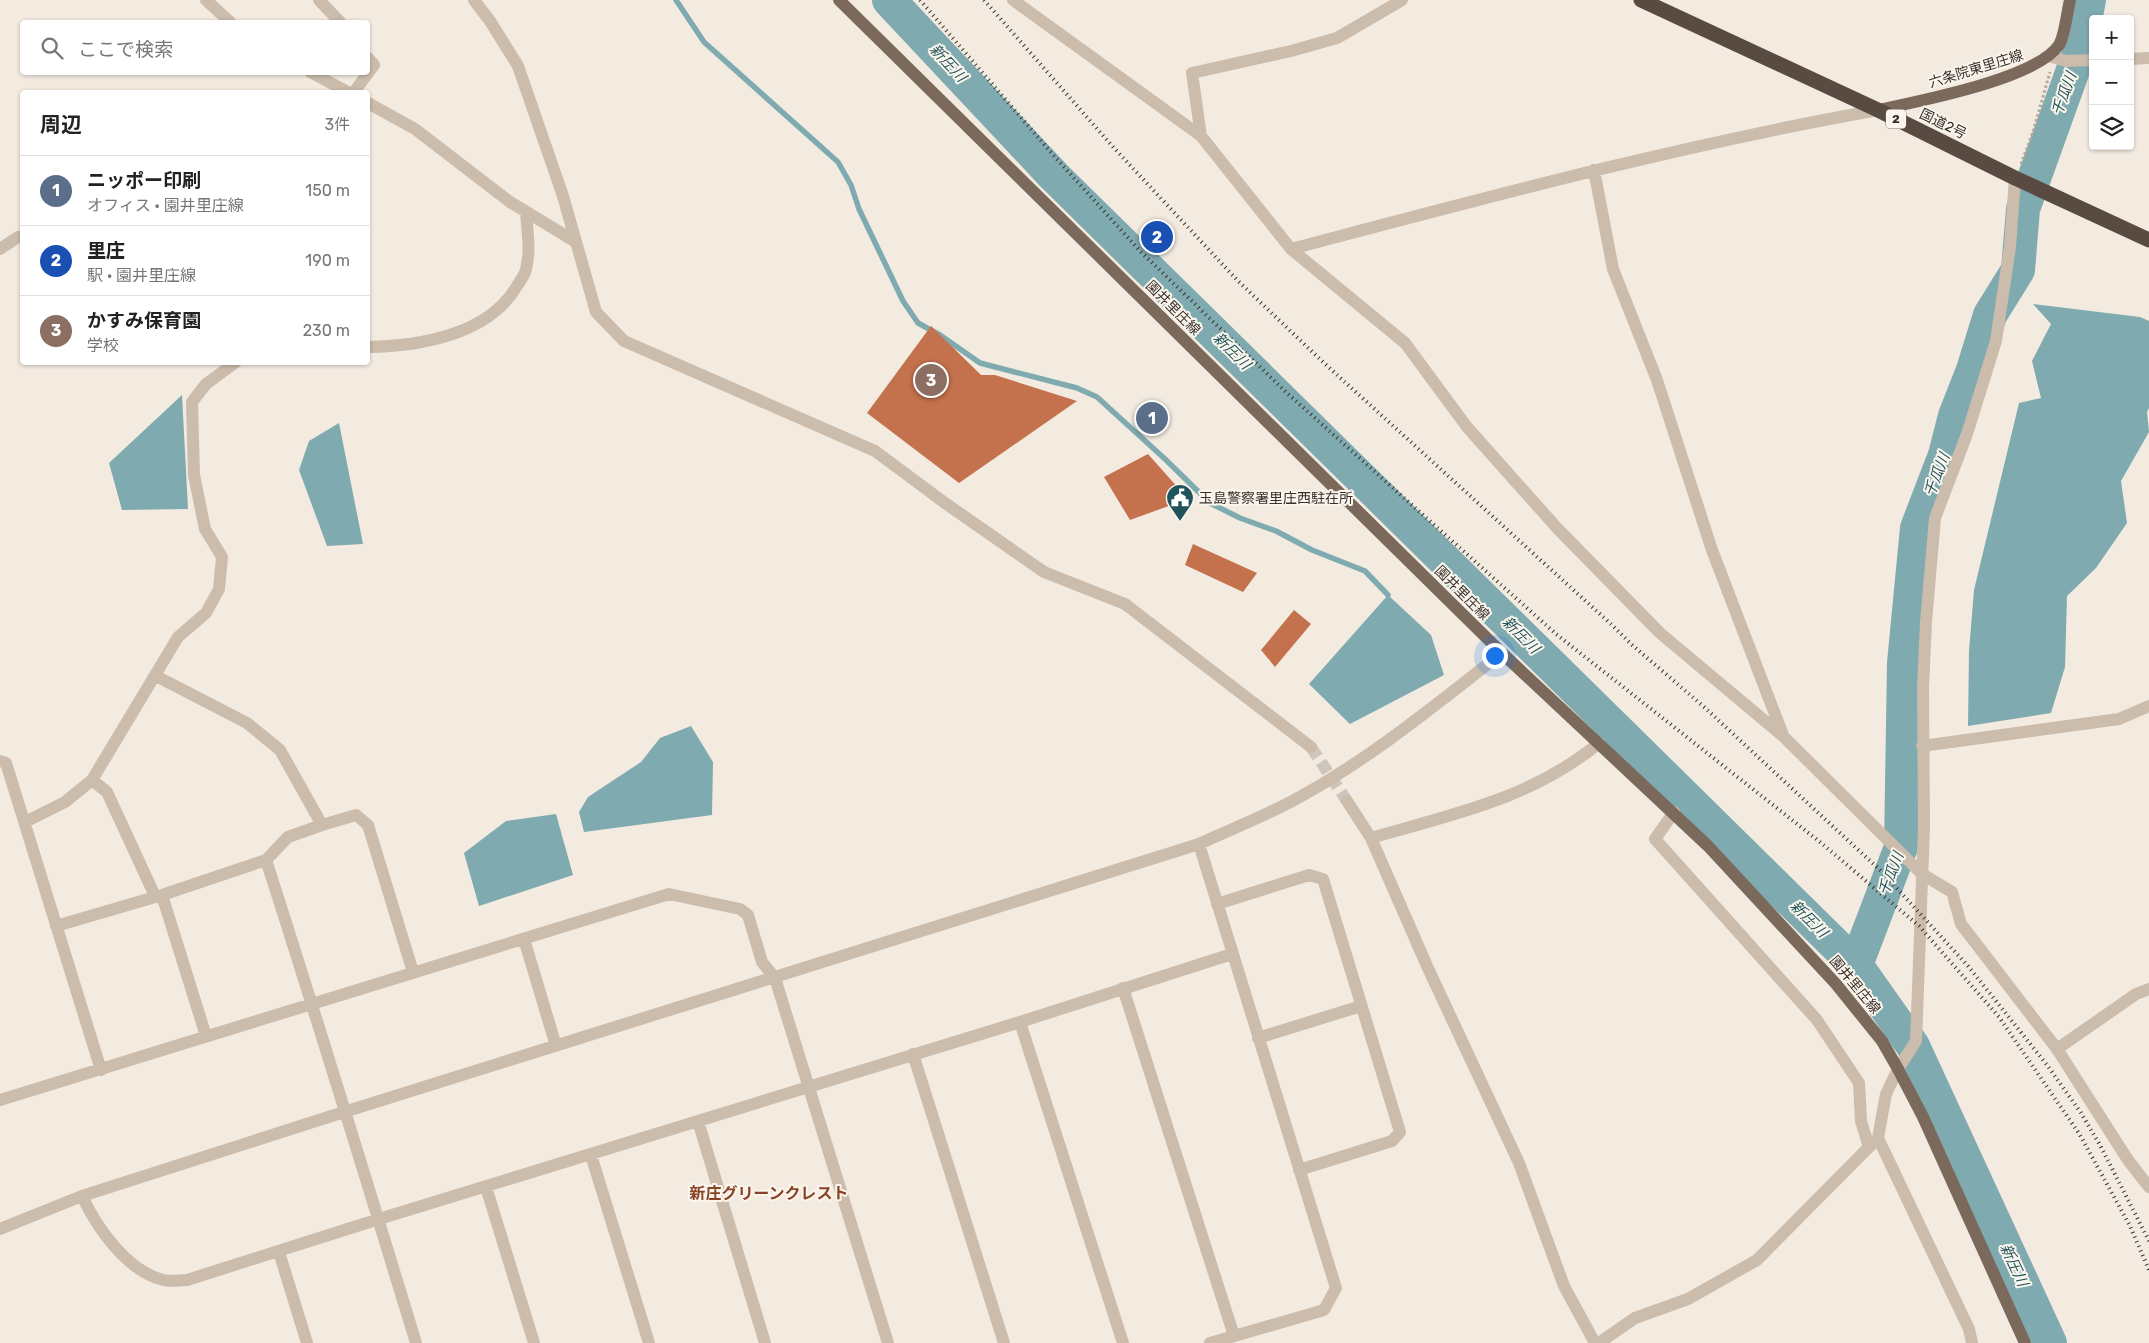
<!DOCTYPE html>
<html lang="ja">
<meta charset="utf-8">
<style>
body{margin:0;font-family:Rubik,"Noto Sans JP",sans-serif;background:#f2f2f2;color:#222}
.controls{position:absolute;right:15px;top:15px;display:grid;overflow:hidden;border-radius:5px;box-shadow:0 1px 4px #0004}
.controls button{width:45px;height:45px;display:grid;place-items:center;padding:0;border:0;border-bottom:1px solid #e0e0e0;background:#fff;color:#222;font:25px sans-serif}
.you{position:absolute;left:1494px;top:655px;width:18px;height:18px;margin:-12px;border:4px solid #fff;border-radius:50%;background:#1a73e8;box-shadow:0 0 0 8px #1a73e833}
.badge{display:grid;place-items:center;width:32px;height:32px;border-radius:50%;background:#20535b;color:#fff;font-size:16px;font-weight:700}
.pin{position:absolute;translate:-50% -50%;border:2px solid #fff;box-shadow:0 1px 5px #0006}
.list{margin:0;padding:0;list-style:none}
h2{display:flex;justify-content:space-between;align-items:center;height:65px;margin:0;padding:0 20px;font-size:21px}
h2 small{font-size:16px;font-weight:400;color:#767676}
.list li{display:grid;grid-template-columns:32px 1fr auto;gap:15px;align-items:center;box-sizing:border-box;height:70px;padding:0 20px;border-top:1px solid #e0e0e0}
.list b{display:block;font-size:19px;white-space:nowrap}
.list p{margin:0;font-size:16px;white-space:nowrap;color:#767676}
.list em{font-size:16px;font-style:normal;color:#767676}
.icon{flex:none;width:28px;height:28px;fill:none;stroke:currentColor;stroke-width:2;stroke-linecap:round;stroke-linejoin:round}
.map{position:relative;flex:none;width:2149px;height:1343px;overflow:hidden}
.search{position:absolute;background:#fff;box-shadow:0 1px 4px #0004;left:20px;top:20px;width:350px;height:55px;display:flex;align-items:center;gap:12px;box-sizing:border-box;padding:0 18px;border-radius:5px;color:#767676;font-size:19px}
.panel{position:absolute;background:#fff;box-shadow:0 1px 4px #0004;left:20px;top:90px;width:350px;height:275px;border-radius:5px}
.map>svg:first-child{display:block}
.water{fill:#7faab0}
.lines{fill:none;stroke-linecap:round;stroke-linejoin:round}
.stream{stroke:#7faab0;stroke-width:5.5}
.river{stroke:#7faab0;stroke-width:34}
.building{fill:#c4724d}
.minor-tunnel{stroke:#cec6bc;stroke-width:12;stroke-dasharray:12 6;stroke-linecap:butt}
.path{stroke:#b7a696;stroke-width:3;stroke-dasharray:2.5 2.5;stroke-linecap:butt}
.minor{stroke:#cbbcac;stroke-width:12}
.major{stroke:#7b695c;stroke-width:12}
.highway{stroke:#5a4b42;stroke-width:15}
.rail{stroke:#39302b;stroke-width:4;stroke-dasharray:1 4;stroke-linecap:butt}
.labels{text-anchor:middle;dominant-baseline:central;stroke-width:4;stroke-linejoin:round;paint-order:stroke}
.shield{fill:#faf5ed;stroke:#736b65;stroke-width:1}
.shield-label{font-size:12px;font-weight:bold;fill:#39302b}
.street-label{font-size:14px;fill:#39302b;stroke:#faf5ed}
.poi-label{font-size:14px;fill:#39302b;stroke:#faf5ed;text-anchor:start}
.water-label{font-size:15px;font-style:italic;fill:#20535b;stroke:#faf5ed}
.quarter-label{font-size:16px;font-weight:bold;fill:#884324;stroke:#faf5ed}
</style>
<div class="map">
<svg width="2149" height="1343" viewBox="0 0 2149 1343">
<rect width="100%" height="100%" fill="#f3ebe0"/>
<!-- water -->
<path class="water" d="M2033 304 2140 317 2149 321V408L2147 412 2149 432 2121 481 2127 523 2096 568 2067 596 2065 667 2051 713 1968 726 1969 651 1974 590 2019 403 2041 398 2032 361 2051 324Z
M182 395 188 509 122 510 109 463Z
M339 423 363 544 327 546 299 470 309 441Z
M1388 595 1431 635 1444 675 1350 724 1309 684Z
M691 726 713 762 712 815 584 832 579 812 588 797 641 762 660 738Z
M556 814 573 875 479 906 464 853 506 821Z"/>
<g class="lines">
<!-- stream -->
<path class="stream" d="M676 0 704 42 838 162 851 185 859 209 903 301 918 323 940 335 980 363 1077 388 1097 397 1165 459 1210 503 1240 518 1276 531 1312 550 1365 571 1388 595"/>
<!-- river -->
<path class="river" d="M889 0 1054 176 1856 965 1913 1046 2050 1343
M1856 965 1901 847 1904 663 1917 528 1945 455 1955 416 1973 370 1990 315 2018 270 2023 209 2078 56 2089 0"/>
</g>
<!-- building -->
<path class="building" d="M931 326 981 375H995L1077 401 959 483 867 413Z
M1148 454 1188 499 1130 520 1104 477Z
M1193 544 1257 573 1243 592 1185 565Z
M1294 610 1311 624 1275 667 1261 650Z"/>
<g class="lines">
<!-- minor-tunnel -->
<path class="minor-tunnel" d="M1311 747 1347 801"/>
<!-- path -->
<path class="path" d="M2021 164 2033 132 2050 72"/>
<!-- minor -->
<path class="minor" d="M206 0 230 22
M319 0 340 22
M474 0 490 21 518 66 563 196 596 312 624 341 875 451 945 503 1044 572 1125 604 1311 747
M1013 0 1201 136 1291 249 1405 343 1467 427 1557 528 1660 633 1784 737 1922 874 1952 892 1961 924 2057 1049 2136 994 2149 989
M2049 56 2066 61 2093 60
M2130 59 2149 58
M310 72 348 92
M354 92 374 65 368 58
M368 103 415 129 510 202 576 242
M1201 136 1192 73 1291 51 1337 38 1402 0
M1594 170 1613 269 1657 380 1712 550 1783 735
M0 249 18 237H22
M1291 249C1485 198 1680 145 1878 110
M368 347C420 346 488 335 517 286 520 281 525 275 526 269 531 251 527 230 526 212
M156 676 247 723 280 750 322 825 288 837 266 860
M1922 746 2119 719 2149 706
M0 761 6 763 101 1070
M92 780 107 792 155 896
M1347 801 1371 838 1427 966 1519 1163 1564 1286 1595 1343
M1674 812 1655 839 1817 1020 1859 1083 1861 1121 1869 1147
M25 822 65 802 92 780 178 637 206 613 219 589 222 557 205 529 194 475 192 402 206 384 236 362
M322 825 356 815 368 825 413 972
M1371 838C1453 814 1531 799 1599 743
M1199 844 1336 1288 1324 1310 1210 1343
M162 895 206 1036
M1217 904 1309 875 1323 879 1400 1132 1392 1141 1299 1170
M56 926 162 895 266 860C318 1021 367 1182 416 1343
M524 939 556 1046
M1123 988 1234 1336
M1020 1022 1123 1343
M1258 1038 1361 1006
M2057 1049 2128 1160 2149 1187
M913 1054 1004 1343
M0 1100 669 894 740 909 748 915 762 962 775 978 888 1343
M698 1121 765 1343
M1878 1138 1886 1094 1898 1069 1916 1041 1924 827 1923 687 1926 622 1935 518 1967 434 1996 341 2010 247 2015 178
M591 1155 649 1343
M486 1187 534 1343
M82 1196C97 1228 127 1271 163 1280 171 1282 179 1280 187 1280L379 1219 1020 1022 1232 954
M0 1229 82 1196 344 1112 1199 844C1231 829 1265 816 1296 799 1370 759 1435 705 1502 653
M279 1252 307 1343
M1599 1343 1635 1318 1688 1299 1757 1260 1878 1138 1969 1329 1972 1343"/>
<!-- major -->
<path class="major" d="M839 0 1502 653 1708 846 1836 984 1882 1041 1898 1069 1923 1117 2025 1343
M1878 110C1919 101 2036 79 2059 45 2065 35 2067 12 2070 0"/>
<!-- highway -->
<path class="highway" d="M1641 0 1878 110 2015 178 2149 240"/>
<!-- rail -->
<path class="rail" d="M920 0 1055 157 1140 251 1287 393 1556 634 1820 842 1919 926 1999 1017 2080 1135 2130 1226 2149 1270
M984 0 1114 148 1238 281 1324 363 1612 625 1631 644 1703 706 1881 871 1968 966 2047 1065 2081 1113 2100 1145 2149 1241"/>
</g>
<!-- icons -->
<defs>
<symbol id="civic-pin" viewBox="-11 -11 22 30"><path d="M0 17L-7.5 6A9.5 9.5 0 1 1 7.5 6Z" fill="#20535b" stroke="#faf5ed"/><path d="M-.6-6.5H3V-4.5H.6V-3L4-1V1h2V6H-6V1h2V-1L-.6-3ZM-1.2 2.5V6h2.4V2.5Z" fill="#fff"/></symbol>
</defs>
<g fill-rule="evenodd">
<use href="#civic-pin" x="1164" y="482" width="32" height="43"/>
</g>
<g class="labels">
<!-- shield labels -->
<rect class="shield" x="1886" y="109.5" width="20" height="19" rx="4"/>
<g class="shield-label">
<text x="1896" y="119">2</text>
</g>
<!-- street labels -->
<g class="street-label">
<text transform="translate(1976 69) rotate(-17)">六条院東里庄線</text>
<text transform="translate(1943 124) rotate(26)">国道2号</text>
<text transform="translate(1173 308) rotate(45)">園井里庄線</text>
<text transform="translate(1462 593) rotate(45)">園井里庄線</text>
<text transform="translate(1855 985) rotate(50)">園井里庄線</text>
</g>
<!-- poi labels -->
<g class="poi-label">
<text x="1199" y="498">玉島警察署里庄西駐在所</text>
</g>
<!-- water labels -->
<g class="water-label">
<text transform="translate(948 63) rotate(47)">新圧川</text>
<text transform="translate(2064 94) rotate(-70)">千瓜川</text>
<text transform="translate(1232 351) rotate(45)">新圧川</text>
<text transform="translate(1937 475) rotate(-69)">千瓜川</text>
<text transform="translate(1521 635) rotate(45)">新圧川</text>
<text transform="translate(1891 874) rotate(-69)">千瓜川</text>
<text transform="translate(1809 919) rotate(45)">新圧川</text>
<text transform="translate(2014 1265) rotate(65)">新圧川</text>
</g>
<!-- quarter labels -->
<g class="quarter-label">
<text x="769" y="1193">新庄グリーンクレスト</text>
</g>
</g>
</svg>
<div class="controls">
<button>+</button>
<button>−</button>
<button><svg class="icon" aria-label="layers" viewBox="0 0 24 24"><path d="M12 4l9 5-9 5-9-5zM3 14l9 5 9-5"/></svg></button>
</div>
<div class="you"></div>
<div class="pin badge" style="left:1152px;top:418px;background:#5c6f8a">1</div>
<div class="pin badge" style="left:1157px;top:237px;background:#1a4fb4">2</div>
<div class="pin badge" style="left:931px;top:380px;background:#8d6e63">3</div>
<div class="search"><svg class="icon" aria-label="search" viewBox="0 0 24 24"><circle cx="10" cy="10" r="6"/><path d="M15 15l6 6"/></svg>ここで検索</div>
<section class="panel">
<h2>周辺<small>3件</small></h2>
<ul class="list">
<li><span class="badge" style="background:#5c6f8a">1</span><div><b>ニッポー印刷</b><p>オフィス · 園井里庄線</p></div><em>150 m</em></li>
<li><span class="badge" style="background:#1a4fb4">2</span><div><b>里庄</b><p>駅 · 園井里庄線</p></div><em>190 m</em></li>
<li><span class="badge" style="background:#8d6e63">3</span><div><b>かすみ保育園</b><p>学校</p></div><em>230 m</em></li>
</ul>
</section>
</div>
